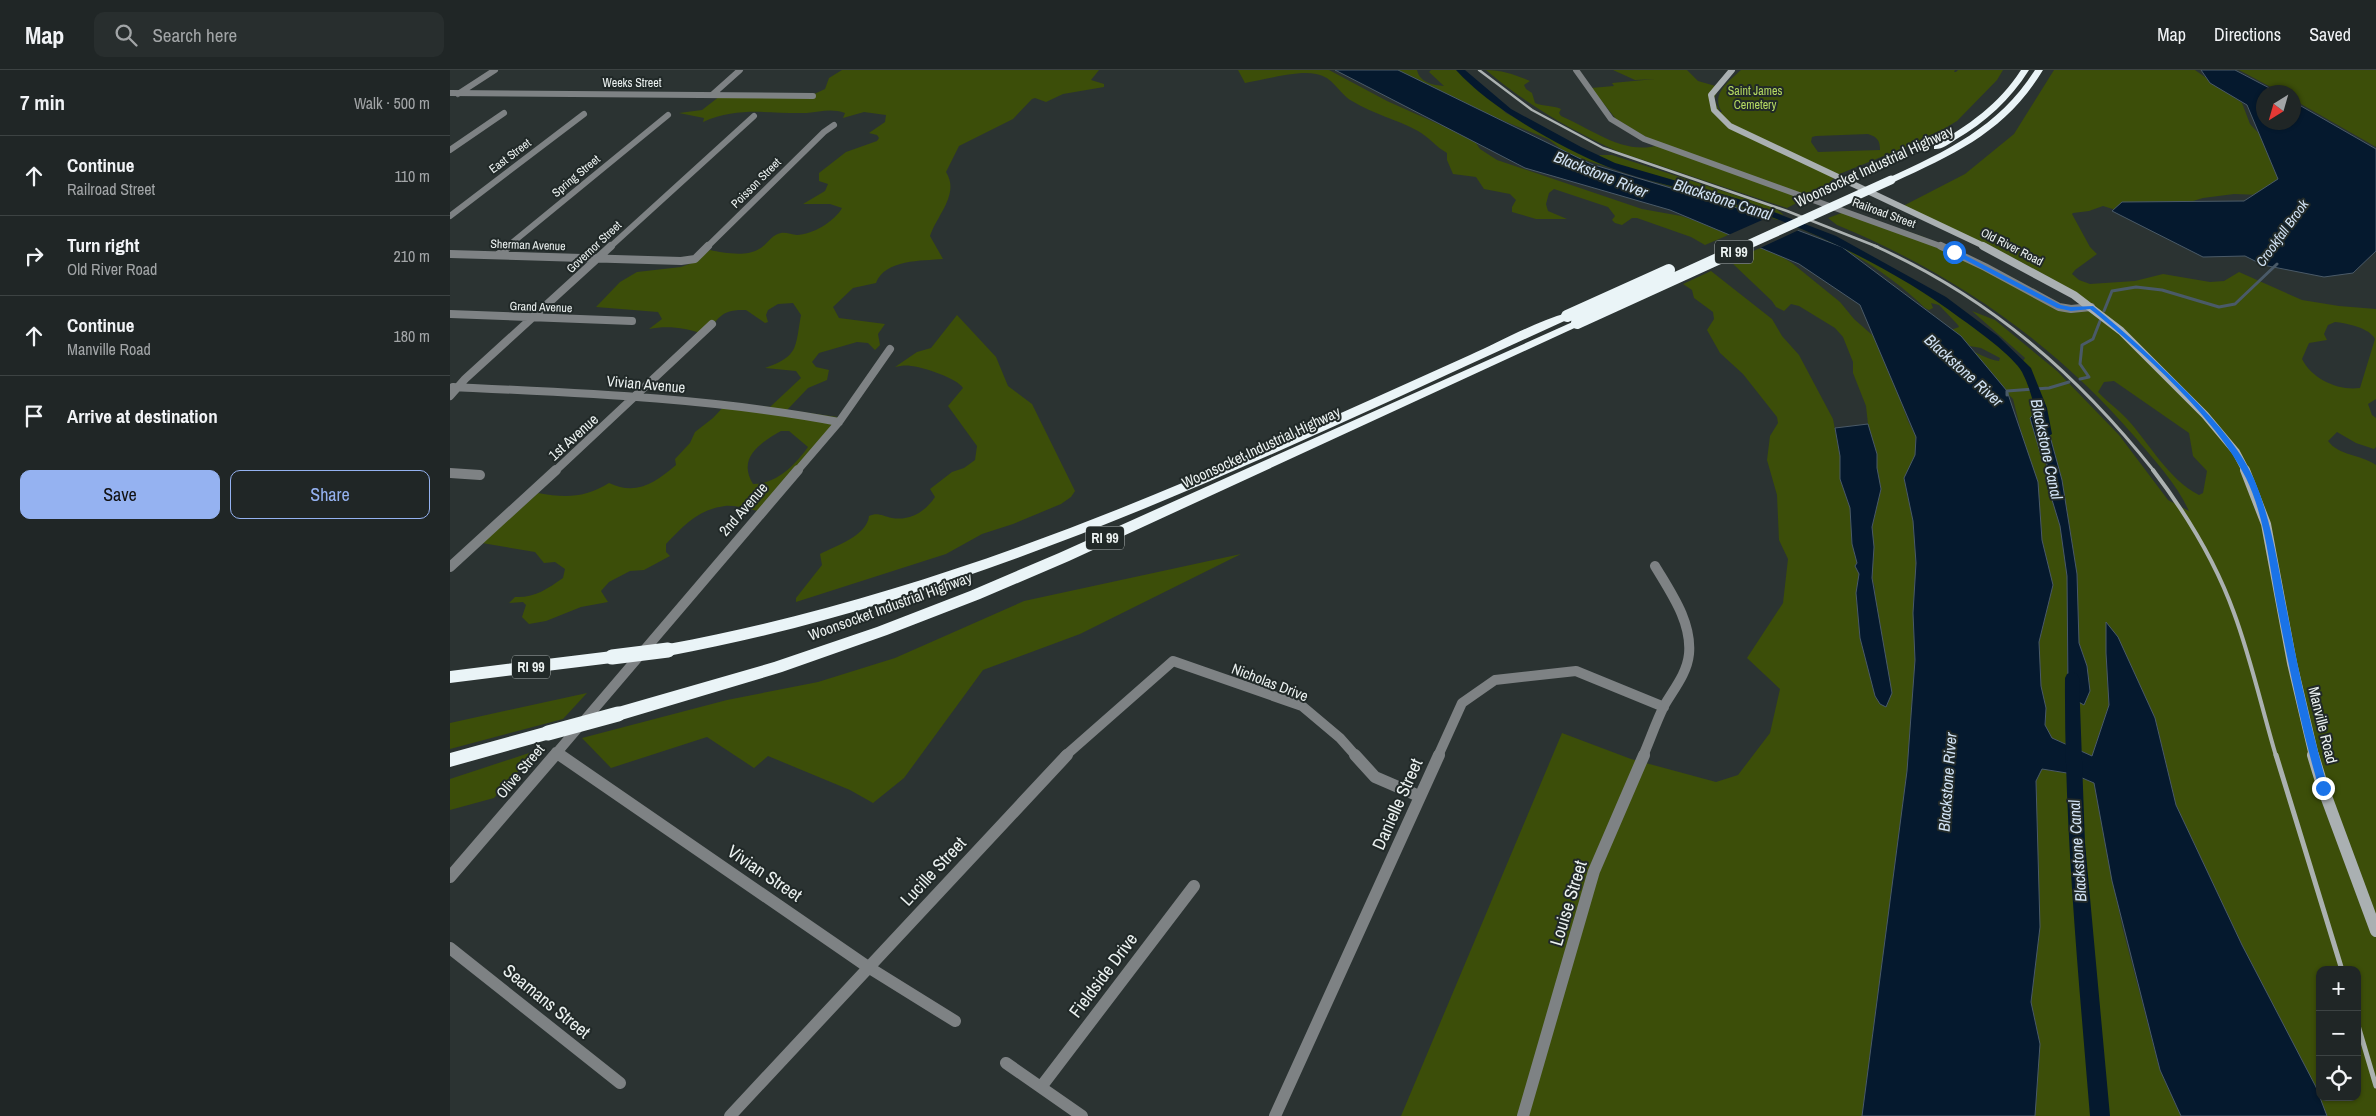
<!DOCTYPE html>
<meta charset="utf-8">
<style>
body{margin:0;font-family:"Archivo Narrow",sans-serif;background:#282e2e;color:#f1f3f6}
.controls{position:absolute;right:15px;bottom:15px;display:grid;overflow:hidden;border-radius:10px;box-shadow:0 1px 4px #0004}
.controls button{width:45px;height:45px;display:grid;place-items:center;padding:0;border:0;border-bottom:1px solid #3d4343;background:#202626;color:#f1f3f6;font:25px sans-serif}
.compass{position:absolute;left:1806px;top:15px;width:45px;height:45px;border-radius:50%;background:#202626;box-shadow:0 1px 4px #0004;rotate:217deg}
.stop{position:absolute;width:15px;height:15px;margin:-11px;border:4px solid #1a73e8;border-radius:50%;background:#fff}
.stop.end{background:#1a73e8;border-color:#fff;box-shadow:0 1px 5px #0008}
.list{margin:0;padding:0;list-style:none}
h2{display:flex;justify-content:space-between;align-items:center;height:65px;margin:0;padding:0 20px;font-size:21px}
h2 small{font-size:16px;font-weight:400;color:#a2a5a7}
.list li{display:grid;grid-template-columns:32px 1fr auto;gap:15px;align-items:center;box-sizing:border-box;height:80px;padding:0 20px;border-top:1px solid #3d4343}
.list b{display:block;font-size:19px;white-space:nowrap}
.list p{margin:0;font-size:16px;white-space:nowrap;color:#a2a5a7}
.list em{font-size:16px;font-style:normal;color:#a2a5a7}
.actions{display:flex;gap:10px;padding:15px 20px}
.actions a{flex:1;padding:11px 0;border:1px solid #95b2f1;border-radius:10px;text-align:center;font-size:18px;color:#95b2f1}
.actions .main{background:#95b2f1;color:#111}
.icon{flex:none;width:28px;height:28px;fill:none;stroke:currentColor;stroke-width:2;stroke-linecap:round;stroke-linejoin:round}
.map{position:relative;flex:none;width:1926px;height:1046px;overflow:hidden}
header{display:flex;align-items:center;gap:30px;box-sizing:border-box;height:70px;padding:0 25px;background:#202626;border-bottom:1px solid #3d4343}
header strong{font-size:24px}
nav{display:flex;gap:28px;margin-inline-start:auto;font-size:18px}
.search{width:350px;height:45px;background:#282e2e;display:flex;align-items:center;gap:12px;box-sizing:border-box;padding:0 18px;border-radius:10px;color:#a2a5a7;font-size:19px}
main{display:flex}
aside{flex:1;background:#202626}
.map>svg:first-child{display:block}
.green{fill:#3c4e09;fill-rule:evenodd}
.water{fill:#05192e;stroke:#4a5a68}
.pier{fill:#2b3332}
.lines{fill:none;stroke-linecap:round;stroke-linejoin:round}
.stream{stroke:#4a5a68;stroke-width:3}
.canal{fill:#05192e;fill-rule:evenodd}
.minor-far3{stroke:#7e8284;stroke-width:6}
.minor-far2{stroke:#7e8284;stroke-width:8}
.minor-far1{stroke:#7e8284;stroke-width:10}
.minor{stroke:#7e8284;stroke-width:12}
.tertiary-far1{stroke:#7e8284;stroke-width:6}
.tertiary{stroke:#7e8284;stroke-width:8}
.secondary-far3{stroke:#aab0b2;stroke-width:6}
.secondary-far2{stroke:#aab0b2;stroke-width:8}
.secondary-far1{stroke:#aab0b2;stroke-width:10}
.secondary{stroke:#aab0b2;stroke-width:12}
.motorway{fill:#eaf4f7;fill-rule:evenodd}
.rail-far3{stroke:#abb1b0;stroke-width:2.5}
.rail-far2{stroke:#abb1b0;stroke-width:3}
.rail-far1{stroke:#abb1b0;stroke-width:4}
.rail{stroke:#abb1b0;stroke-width:5}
.motorway-bridge-far2{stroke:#eaf4f7;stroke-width:9}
.motorway-bridge-far1{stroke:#eaf4f7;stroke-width:12}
.motorway-bridge{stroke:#eaf4f7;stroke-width:15}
.route{fill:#1a73e8}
.labels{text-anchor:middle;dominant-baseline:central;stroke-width:4;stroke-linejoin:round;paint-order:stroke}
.far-street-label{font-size:12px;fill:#ebf1f0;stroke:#212928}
.far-park-label{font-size:12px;fill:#b5da62;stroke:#212928}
.far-water-label{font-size:14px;font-style:italic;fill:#d1e2f4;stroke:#212928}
.shield{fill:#212928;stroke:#aeb5b4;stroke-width:1}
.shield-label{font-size:14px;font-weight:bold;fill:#ebf1f0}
.street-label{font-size:15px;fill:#ebf1f0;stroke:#212928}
.water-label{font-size:16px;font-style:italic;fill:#d1e2f4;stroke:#212928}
.near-street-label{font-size:18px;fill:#ebf1f0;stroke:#212928}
</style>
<header>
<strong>Map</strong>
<div class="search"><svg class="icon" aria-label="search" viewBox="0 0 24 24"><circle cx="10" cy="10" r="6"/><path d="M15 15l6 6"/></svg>Search here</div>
<nav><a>Map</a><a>Directions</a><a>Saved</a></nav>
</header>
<main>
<aside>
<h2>7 min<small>Walk · 500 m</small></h2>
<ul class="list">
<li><svg class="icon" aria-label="ahead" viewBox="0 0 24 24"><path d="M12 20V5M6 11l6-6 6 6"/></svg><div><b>Continue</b><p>Railroad Street</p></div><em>110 m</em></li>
<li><svg class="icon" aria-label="right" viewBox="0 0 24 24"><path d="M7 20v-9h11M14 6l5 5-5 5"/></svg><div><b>Turn right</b><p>Old River Road</p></div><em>210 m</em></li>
<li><svg class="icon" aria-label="ahead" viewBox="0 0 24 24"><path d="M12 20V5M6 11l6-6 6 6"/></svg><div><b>Continue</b><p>Manville Road</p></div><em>180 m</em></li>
<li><svg class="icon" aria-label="arrive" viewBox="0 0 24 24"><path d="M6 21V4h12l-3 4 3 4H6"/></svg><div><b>Arrive at destination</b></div></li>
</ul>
<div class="actions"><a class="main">Save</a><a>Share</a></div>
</aside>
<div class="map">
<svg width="1926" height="1046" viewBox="0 0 1926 1046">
<rect width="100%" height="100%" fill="#2b3332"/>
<!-- green -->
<path class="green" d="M392 0H649L641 10 654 14V17L613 24 596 32 585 28 582 29 563 49 509 76 496 102C510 124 487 145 480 166L493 189C472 191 435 189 426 213L403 218 383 237 389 248 435 254 428 264 430 275 425 280 418 273 407 272 369 283 362 292 366 297 379 300 377 310 358 318 337 340 388 347 314 442C302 440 286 435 275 436 249 439 233 456 216 474V482L220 486 194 500 180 501 159 512 151 521 158 532 131 537 96 551 79 554 72 547 76 535 73 532 59 533 65 527C85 528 97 519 113 508L115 499 105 492 94 493 85 482 32 473 88 423C115 428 135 428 159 413 186 426 205 413 226 395L225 389 240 373 245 362 263 348 277 333 320 337 351 308 346 301 315 298C349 286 345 278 351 245L343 233 328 234 318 240 316 245 318 252 315 253 296 240C269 239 270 249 254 264 235 258 218 255 199 259L212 249 208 242 146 237 170 212 187 202 231 197 242 193 260 180C274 183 296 187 309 179 317 175 322 164 331 163 336 162 342 165 347 165 362 165 385 151 392 138L380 134H353L375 121 378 114 369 111V103L396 82 427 71 429 68 427 65 419 63 435 52 436 45 414 42 393 48 395 43C381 38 370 42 357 43 318 44 290 36 253 52L254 48 229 43 252 40 270 26 358 27 375 19 379 8ZM331 361H339L358 377C345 395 327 414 303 414 287 388 310 373 331 361Z
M788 0H879L937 31 1024 70 1030 79 1047 90 1192 139 1231 146 1283 163 1255 175 1241 167 1187 148H1182L1172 155 1165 153 1162 150 1165 146 1158 137 1104 119 1099 123 1096 134 1098 141 1117 149H1086L1062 142V137L1066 130 1060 124 1034 119 1026 107 1003 104 997 90V83C986 77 979 67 968 61 946 49 923 44 902 31 888 23 884 7 866 4 847 0 815 10 795 13Z
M943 0H967C970 13 983 15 994 16L979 2 981 0H1010L1021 11 1024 18 1034 19 1035 24 1056 43 1151 93 1331 148 1327 150 1119 85 1098 69 1039 45Z
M1036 0C1052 0 1066 5 1080 11L1074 15 1076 19 1082 23 1085 33C1094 37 1103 35 1111 39L1109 43 1111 46C1142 59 1174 86 1209 75L1166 49 1141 18 1164 16 1162 13 1205 9 1185 10 1163 0H1237L1248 11 1269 17 1264 29 1270 42H1272C1260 25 1279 11 1291 0H1505L1504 2H1506L1508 0H1553L1547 10 1507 51 1480 67 1387 105 1380 112 1379 116 1337 138 1169 82C1121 60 1077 35 1036 0ZM1418 64C1427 67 1430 70 1430 80L1368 82 1361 72 1362 67 1366 66Z
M1604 0H1745L1792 33 1800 54 1824 80 1840 108 1812 125 1784 124 1753 128 1730 135 1679 144 1653 136 1639 141 1623 143 1622 144 1640 177 1647 184 1625 200 1622 204 1629 210 1640 214 1685 211 1713 204 1760 212 1774 211 1789 202 1852 230 1889 236 1926 239V329L1918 334 1922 345 1926 348V377L1924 379 1906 373 1887 362 1878 371C1889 386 1910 384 1926 395V1046H1877L1870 1027H1907V900H1870V1026L1792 875 1726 735 1705 648 1656 553V583L1659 635 1642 686 1602 668 1595 655 1596 638 1591 616 1589 572 1603 515 1592 470 1588 412 1575 377 1563 329 1514 279C1527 281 1537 290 1549 291L1550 288 1531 278 1514 275 1501 260 1509 257 1508 255 1489 235 1481 233 1483 238 1479 240 1475 238C1439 203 1390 173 1343 156L1347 154 1381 168 1463 213 1562 286 1573 291 1575 288 1522 241 1545 250 1607 301 1669 365 1718 430 1739 441C1727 414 1704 390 1685 367 1603 272 1503 203 1387 155L1378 148 1397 141 1474 167 1601 232 1636 238 1602 209 1565 189 1453 136 1515 104 1564 64ZM1885 252C1896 253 1920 258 1925 269L1910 318C1888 321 1862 309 1852 289L1859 273 1877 270 1874 264 1878 255ZM1664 311 1739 363 1743 386 1757 401 1753 423 1749 425C1718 409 1700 374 1677 349 1668 339 1657 332 1648 322L1654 312ZM1595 348 1612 410 1627 504 1629 573 1637 596 1640 621 1618 618 1617 506 1610 456 1596 410Z
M1789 0H1926V77L1844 30V22H1830Z
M1150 85H1162L1325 138 1334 145 1158 92 1148 87Z
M1314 176 1342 193 1390 232 1404 249 1429 271 1458 351 1466 367 1465 385 1454 408 1463 451 1466 493 1463 543 1465 590 1457 701 1412 1046H951L1112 663 1181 689 1266 712 1288 705 1320 663 1330 619 1297 588 1333 533 1338 489 1329 470 1327 425 1317 390 1320 366 1328 353 1327 347 1293 304 1270 283 1257 260 1264 249 1263 242 1244 228 1242 220 1233 214 1261 201 1322 249 1332 266 1349 285 1383 349 1390 386V409L1400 438 1402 474 1407 493 1405 496 1409 504 1406 523 1410 568 1425 626V518L1422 508 1424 477 1422 457 1431 419 1427 398V384L1418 354 1416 336 1403 303V292L1393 267 1385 258 1349 236 1341 234 1334 241 1326 237 1322 231 1281 192Z
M507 245 546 287 558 316 582 334 625 421 621 427 611 434 563 454 532 464 496 484 346 532V528L372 495 370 484C385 476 417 466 419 446 428 442 432 446 442 448 460 451 475 442 485 427L480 419 502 402 514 398 525 390 527 376 498 336 513 318C507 308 473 297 461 296 456 295 450 296 445 297L467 282 481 278Z
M791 484 630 564 533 600 454 708 423 733 400 720 318 686 304 698 257 667 161 698 132 668 277 630 368 612 445 588 574 531Z
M137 623 113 649 0 679V653Z
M88 680 44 728 0 740V709Z
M1591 699 1623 704 1644 713 1672 856 1710 1000 1731 1046H1585L1590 974 1581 932 1590 857 1586 711Z"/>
<!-- water -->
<path class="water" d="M885 0H948L1141 94 1297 141 1392 177 1511 266 1557 321 1588 412 1592 470 1603 515 1589 572 1591 616 1596 638 1595 655 1602 668 1642 686 1659 635 1656 583V552L1668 567 1705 648 1726 735 1792 875 1866 1017 1877 1046H1731L1710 1000 1662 811 1644 713 1623 704 1592 699 1586 711 1590 857 1581 932 1590 974 1585 1046H1412L1457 701 1465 590 1463 543 1466 493 1463 451 1454 408 1465 385 1466 367 1410 235 1349 194 1220 140 1075 98Z
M1751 0H1785L1827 22H1814V52H1844V32L1926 79V181L1903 203 1874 207 1813 195 1795 186 1753 187 1662 141 1672 132 1794 131 1828 109 1797 35 1760 13Z
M1584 344 1595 348 1612 410 1627 504 1629 573 1637 596 1640 621 1634 635 1625 630 1618 618 1617 506 1610 456 1596 410 1597 394 1590 382 1580 348Z
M1418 354 1427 384V398L1431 419 1422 457 1424 477 1422 508 1442 623 1436 637 1430 634 1425 626 1410 568 1406 523 1409 504 1405 496 1407 493 1402 474 1400 438 1390 409V386L1385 358Z"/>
<!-- pier -->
<path class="pier" d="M1319 147 1351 159 1308 179 1276 166Z"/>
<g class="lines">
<!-- stream -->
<path class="stream" d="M1654 241 1662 221 1686 217 1712 220 1769 237 1785 234 1827 194
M1630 309 1639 307 1630 294 1632 275 1643 269 1650 251
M1557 325V321L1599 318 1619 312"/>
<!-- canal -->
<path class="canal" d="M1006 0H1015L1061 39 1131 77 1165 93 1292 130 1386 166 1496 227 1548 266 1581 298 1597 338 1602 364 1596 368 1590 364C1586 344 1582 321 1572 302 1564 287 1526 259 1510 248 1446 200 1361 159 1285 134 1244 120 1199 113 1158 97 1110 77 1041 39 1006 0Z
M1622 602 1627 604 1629 608 1635 773 1660 1046H1640C1628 900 1614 755 1615 608L1617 604Z"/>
<!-- minor-far3 -->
<path class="minor-far3" d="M0 23 363 26
M8 24 45 0
M262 25 290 0
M0 80 54 43
M0 146 134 44
M57 177 218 45
M160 177 304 46
M257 177 374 62 384 55"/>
<!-- minor-far2 -->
<path class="minor-far2" d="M0 184 231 191 245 189 258 176
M48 185 59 176
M0 244 182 251
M3 317C132 323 262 328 389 352
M0 326 15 309 161 176
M105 401 262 254
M347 401 389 352 440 279"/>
<!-- minor-far1 -->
<path class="minor-far1" d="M0 403 30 405
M0 497 106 400
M106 682 112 686
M104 686 348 400
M615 686 723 591 852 636 890 668 906 686
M988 686 1012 633 1045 610 1126 601 1214 637
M1193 686C1200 670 1206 652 1214 636 1223 620 1237 604 1239 584 1242 552 1221 523 1205 496"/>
<!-- minor -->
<path class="minor" d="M110 685 418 897 505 951
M905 685 925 707 969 726
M0 807 105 685
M0 878 170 1013
M556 993 632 1046
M591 1017 744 816
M280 1046 617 685
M825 1046 989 685
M1073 1046 1144 801 1194 685"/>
<!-- tertiary-far1 -->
<path class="tertiary-far1" d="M1126 0 1161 49 1194 69 1493 177"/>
<!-- tertiary -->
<path class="tertiary" d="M1491 176 1535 197 1609 237 1621 239 1641 237"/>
<!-- secondary-far3 -->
<path class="secondary-far3" d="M1282 0 1261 25 1264 40 1280 56 1536 177"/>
<!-- secondary-far2 -->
<path class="secondary-far2" d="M1533 176 1624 225 1671 261 1755 345 1786 382 1796 401"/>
<!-- secondary-far1 -->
<path class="secondary-far1" d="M1795 400 1816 454 1842 593 1864 686"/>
<!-- secondary -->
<path class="secondary" d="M1863 685 1873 718 1926 861"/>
<!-- motorway -->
<path class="motorway" d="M1571 0H1579C1560 30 1536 52 1505 70 1499 74 1491 80 1484 79V75C1518 56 1549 34 1571 0Z
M1585 0H1593C1556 61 1507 83 1444 112H1438V108C1497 81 1549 57 1585 0Z
M1117 243 1121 244 1123 246 1121 248C828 381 537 527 218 586L212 584 210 580 212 576 218 574C424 536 622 463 813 378 882 347 951 316 1020 285 1049 272 1087 251 1117 243Z
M1127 250 1131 251 1133 253 1131 255 619 491 530 529 437 565 332 602 168 651 162 649 160 644 162 639 168 637 324 592 427 557 520 521 609 483Z
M162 581 168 583 170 587 168 591 162 593 0 613V601Z
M98 656 104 658 106 663 104 668 0 697V683Z"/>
<!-- rail-far3 -->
<path class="rail-far3" d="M1029 0 1082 40 1153 78 1337 141 1428 177"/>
<!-- rail-far2 -->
<path class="rail-far2" d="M1425 176C1540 228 1626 303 1704 401"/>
<!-- rail-far1 -->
<path class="rail-far1" d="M1703 400C1735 442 1766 493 1784 543 1801 589 1812 639 1826 686"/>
<!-- rail -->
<path class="rail" d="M1826 685 1892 900
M1907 952 1926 1016"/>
<!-- motorway-bridge-far2 -->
<path class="motorway-bridge-far2" d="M1293 177 1441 110"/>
<!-- motorway-bridge-far1 -->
<path class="motorway-bridge-far1" d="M1117 246 1219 200
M1127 253 1296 176"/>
<!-- motorway-bridge -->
<path class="motorway-bridge" d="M162 587 218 580
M98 663 168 644"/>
</g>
<!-- route -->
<path class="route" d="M1502 181H1507L1611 235 1621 237 1643 236C1677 263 1707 292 1738 323 1763 349 1789 376 1804 409 1822 451 1828 497 1837 541 1848 600 1861 659 1878 718L1877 720H1870L1869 718C1851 658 1839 597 1827 536 1819 494 1815 447 1796 408 1768 350 1690 279 1640 239L1621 241 1607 238 1502 183Z"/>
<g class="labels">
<!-- far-street labels -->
<g class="far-street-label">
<text x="182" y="13">Weeks Street</text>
<text transform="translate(60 86) rotate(-37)">East Street</text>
<text transform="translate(126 106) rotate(-40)">Spring Street</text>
<text transform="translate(306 113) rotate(-45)">Poisson Street</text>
<text transform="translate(1434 143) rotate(20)">Railroad Street</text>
<text transform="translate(78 175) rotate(2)">Sherman Avenue</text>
<text transform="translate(144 177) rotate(-43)">Governor Street</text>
<text transform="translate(1562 177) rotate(27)">Old River Road</text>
<text transform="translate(91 237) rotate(2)">Grand Avenue</text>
</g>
<!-- far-park labels -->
<g class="far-park-label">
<text x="1305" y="21">Saint James<tspan x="1305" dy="14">Cemetery</tspan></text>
</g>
<!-- far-water labels -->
<g class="far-water-label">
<text transform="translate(1832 163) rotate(-54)">Crookfall Brook</text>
</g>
<!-- shield labels -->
<g class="shield">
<rect x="1265" y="170.5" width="38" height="23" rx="4"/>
<rect x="636" y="456.5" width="38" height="23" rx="4"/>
<rect x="62" y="585.5" width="38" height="23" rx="4"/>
</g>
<g class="shield-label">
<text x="1284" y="182">RI 99</text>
<text x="655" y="468">RI 99</text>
<text x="81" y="597">RI 99</text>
</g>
<!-- street labels -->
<g class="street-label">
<text transform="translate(1424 96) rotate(-25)">Woonsocket Industrial Highway</text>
<text transform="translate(196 314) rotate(5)">Vivian Avenue</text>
<text transform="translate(123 367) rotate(-42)">1st Avenue</text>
<text transform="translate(811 377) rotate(-25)">Woonsocket Industrial Highway</text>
<text transform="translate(293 439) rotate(-49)">2nd Avenue</text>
<text transform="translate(440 536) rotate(-20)">Woonsocket Industrial Highway</text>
<text transform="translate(820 612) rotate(21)">Nicholas Drive</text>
<text transform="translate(1873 655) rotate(76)">Manville Road</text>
<text transform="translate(70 701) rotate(-50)">Olive Street</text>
</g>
<!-- water labels -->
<g class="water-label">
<text transform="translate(1151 104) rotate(22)">Blackstone River</text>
<text transform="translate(1273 129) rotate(18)">Blackstone Canal</text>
<text transform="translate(1514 300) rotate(42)">Blackstone River</text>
<text transform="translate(1597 379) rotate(78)">Blackstone Canal</text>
<text transform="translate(1497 712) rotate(-86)">Blackstone River</text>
<text transform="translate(1627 781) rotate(-94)">Blackstone Canal</text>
</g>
<!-- near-street labels -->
<g class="near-street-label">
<text transform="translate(947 734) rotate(-66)">Danielle Street</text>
<text transform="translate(483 801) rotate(-47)">Lucille Street</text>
<text transform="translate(315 803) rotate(34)">Vivian Street</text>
<text transform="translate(1118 833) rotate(-73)">Louise Street</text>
<text transform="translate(653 905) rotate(-53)">Fieldside Drive</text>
<text transform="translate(97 931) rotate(39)">Seamans Street</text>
</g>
</g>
</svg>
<div class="controls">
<button>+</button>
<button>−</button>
<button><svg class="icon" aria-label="locate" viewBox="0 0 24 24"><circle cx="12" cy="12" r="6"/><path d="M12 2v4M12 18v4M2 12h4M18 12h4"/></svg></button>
</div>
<svg class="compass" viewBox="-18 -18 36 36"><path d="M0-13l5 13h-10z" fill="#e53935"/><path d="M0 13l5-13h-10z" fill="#a2a5a7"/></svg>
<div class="stop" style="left:1504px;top:182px"></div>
<div class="stop end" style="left:1873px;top:718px"></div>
</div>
</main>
